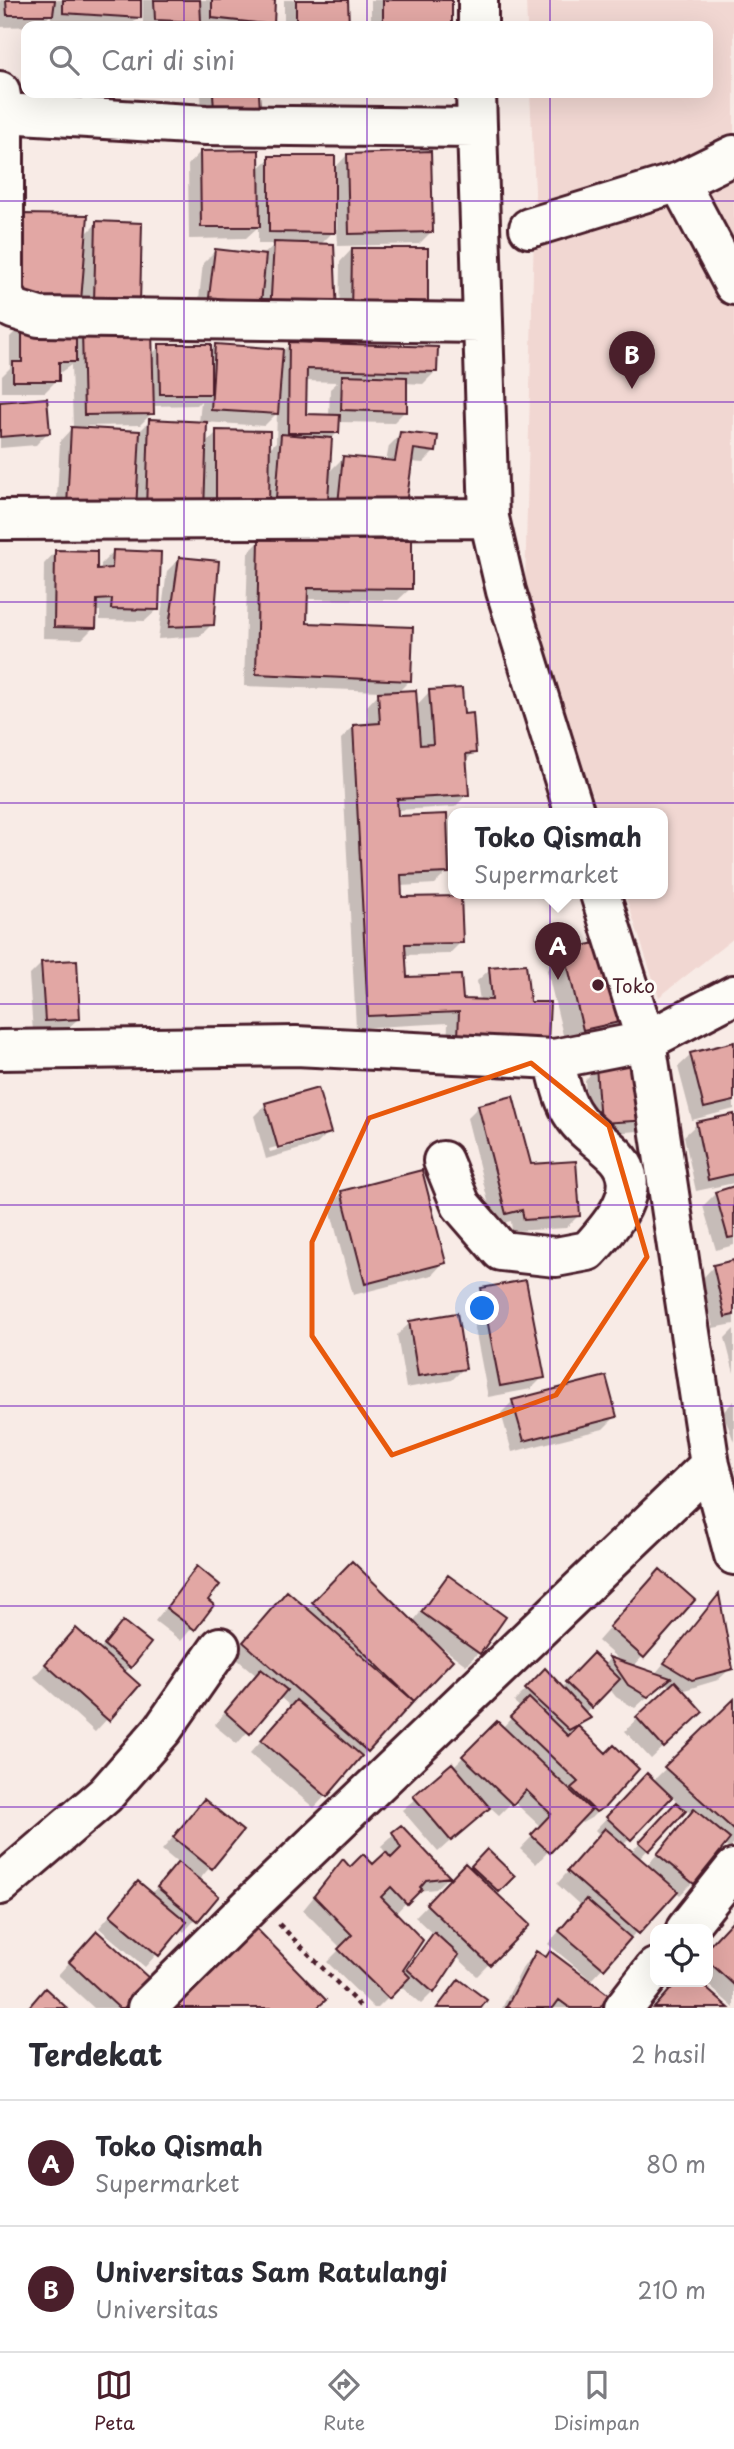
<!DOCTYPE html>
<html lang="id">
<style>
body{margin:0;font-family:"Playpen Sans",sans-serif;background:#f2f2f3;color:#2b2b33}
.controls{position:absolute;right:21px;bottom:21px;display:grid;overflow:hidden;border-radius:14px;box-shadow:0 7px 28px #0002}
.controls button{width:63px;height:63px;display:grid;place-items:center;padding:0;border:0;border-bottom:2px solid #e1e1e2;background:#fff;color:#2b2b33;font:35px sans-serif}
.you{position:absolute;left:483px;top:1309px;width:24px;height:24px;margin:-18px;border:5px solid #fff;border-radius:50%;background:#1a73e8;box-shadow:0 0 0 10px #1a73e833}
.badge{display:grid;place-items:center;width:46px;height:46px;border-radius:50%;background:#4a1f2b;color:#fff;font-size:23px;font-weight:700}
.pin{position:absolute;translate:-50% -58px;filter:drop-shadow(0 2px 4px #0008)}
.pin::after{content:'';position:absolute;top:37px;width:24px;height:21px;background:inherit;clip-path:polygon(0 0,100% 0,50% 100%)}
.popup{position:absolute;left:448px;top:808px;width:220px;height:91px;box-sizing:border-box;display:grid;place-content:center;border-radius:14px;background:#fff;filter:drop-shadow(0 2px 5px #0005);font-size:23px;white-space:nowrap;color:#7c7c81}
.popup b{font-size:26px;color:#2b2b33}
.popup::after{content:'';position:absolute;left:50%;top:100%;margin-left:-14px;border:14px solid transparent;border-top-color:#fff}
.list{margin:0;padding:0;list-style:none}
h2{display:flex;justify-content:space-between;align-items:center;height:91px;margin:0;padding:0 28px;font-size:30px}
h2 small{font-size:23px;font-weight:400;color:#7c7c81}
.list li{display:grid;grid-template-columns:46px 1fr auto;gap:21px;align-items:center;box-sizing:border-box;height:126px;padding:0 28px;border-top:2px solid #e1e1e2}
.list b{display:block;font-size:26px;white-space:nowrap}
.list p{margin:0;font-size:23px;white-space:nowrap;color:#7c7c81}
.list em{font-size:23px;font-style:normal;color:#7c7c81}
.icon{flex:none;width:38px;height:38px;fill:none;stroke:currentColor;stroke-width:2;stroke-linecap:round;stroke-linejoin:round}
.map{position:relative;flex:none;width:734px;height:2008px;overflow:hidden}
.search{position:absolute;background:#fff;box-shadow:0 7px 28px #0002;left:21px;right:21px;top:21px;height:77px;display:flex;align-items:center;gap:18px;box-sizing:border-box;padding:0 24px;border-radius:14px;color:#7c7c81;font-size:26px}
.sheet{height:343px;background:#fff}
nav{display:flex;justify-content:space-around;align-items:center;box-sizing:border-box;height:98px;border-top:2px solid #e1e1e2;background:#fff;font-size:19px;color:#7c7c81}
nav a{display:grid;justify-items:center;gap:4px}
nav .on{color:#4a1f2b}
.map>svg:first-child{display:block}
.built{fill:#f1d7d2}
.shadow{fill:#0003;fill-rule:evenodd}
.building{fill:#e2a7a4;stroke:#4a1f2b;stroke-width:2}
.lines{fill:none;stroke-linecap:round;stroke-linejoin:round}
.minor-casing{stroke:#4a1f2b;stroke-width:44}
.path{stroke:#4a1f2b;stroke-width:4.5;stroke-dasharray:5 5;stroke-linecap:butt}
.minor{stroke:#fdfcf7;stroke-width:38}
.marked{fill:none;stroke:#e8590c;stroke-width:5;stroke-linejoin:round}
.grid{fill:none;stroke:#7b2cbf;stroke-width:2;stroke-opacity:0.55}
.poi-dot{fill:#4a1f2b;stroke:#fdfcf7;stroke-width:2.5}
.labels{text-anchor:middle;dominant-baseline:central;stroke-width:6;stroke-linejoin:round;paint-order:stroke}
.poi-label{font-size:19px;fill:#4a1f2b;stroke:#fdfcf7;text-anchor:start}
</style>
<div class="map">
<svg width="734" height="2008" viewBox="0 0 734 2008">
<rect width="100%" height="100%" fill="#f8ebe6"/>
<filter id="ink" filterUnits="userSpaceOnUse"><feTurbulence type="fractalNoise" baseFrequency=".0143" numOctaves="2"/><feDisplacementMap in="SourceGraphic" scale="14" xChannelSelector="R" yChannelSelector="G"/><feConvolveMatrix kernelMatrix="1 2 1 2 8 2 1 2 1" color-interpolation-filters="sRGB"/></filter>
<g filter="url(#ink)">
<!-- built -->
<path class="built" d="M526 0H734V938L659 997 625 894H663V814H599L525 588 535 191 530 93H708V26H527Z"/>
<!-- shadow -->
<path class="shadow" d="M0 0H139V17L130 26 51 25V14L40 26 0 27Z
M143 0H273V24L201 26V20L194 26H143Z
M284 0H347V26H284Z
M371 0H450V26H371Z
M201 93H257L258 110 202 122Z
M200 152 257 170 270 158 333 170 347 155 431 232 419 244 338 246 336 202H333V232L320 245 335 315 198 308 203 263 215 251 262 256 275 244H258V227L246 238 189 239 188 165Z
M97 223 138 303 82 314 83 297 67 312 85 235Z
M352 249 426 250 339 329 340 262Z
M22 325 74 342 82 333 151 355 160 346 209 353 216 346 280 354 290 344 435 372 423 384 405 383V411L393 423 338 422V432L331 439 328 473 344 457 386 462 389 446 401 434 435 451 423 463 411 462 403 510 56 519 60 441 73 427 71 365 58 374 57 380 45 392H2V376L10 368V337ZM305 381 338 382 330 389 329 417 304 416ZM201 401 199 423 150 421 138 433 85 429V426L140 425 152 413V406L197 405ZM277 413 276 442 268 450 217 432 204 445 205 422 264 426Z
M0 403 48 432 36 445 0 448Z
M260 541 411 588 398 600 306 599 305 624 410 680 397 693 416 706 430 691 462 716 474 752 465 762 467 794 455 807 396 810 397 818 447 872 435 884 400 886 401 899 461 942 449 954 404 955 405 979 461 1000 480 1001 477 981 490 969 524 966 447 1050 448 1023 356 1028 341 739 353 727 368 726 367 706 381 691 244 686 248 553Z
M56 551 95 571H101V564L113 552 158 609 145 621 100 620V611H94V627L82 639 43 638 44 564Z
M179 559 212 624 200 636 158 639 167 571Z
M565 952 631 1018 613 1036 566 1047 547 970Z
M41 964 79 1018 66 1030 33 1032 29 976Z
M734 1044V1109L692 1120 678 1067 691 1055Z
M597 1068 650 1119 638 1131 588 1135 585 1080Z
M266 1104 329 1132 317 1144 266 1159 254 1116ZM317 1135V1139L270 1152 269 1149Z
M479 1106 529 1166 578 1216 566 1228 512 1231 511 1221 494 1225 467 1118Z
M734 1116V1183L696 1191 684 1136 697 1124Z
M734 1188V1245L716 1250 703 1206 716 1193Z
M342 1193 444 1262 432 1275 353 1295 329 1205Z
M734 1262V1324L713 1328 702 1279 714 1266Z
M482 1290 543 1377 531 1389 488 1397 470 1302Z
M410 1323 464 1368 452 1380 406 1388 397 1335Z
M734 1329V1373L725 1338Z
M513 1401 615 1417 603 1429 512 1452 501 1413Z
M734 1401V1442L723 1412Z
M352 1564 412 1623 448 1577 478 1653 466 1665 436 1643 451 1660 314 1808 250 1753 291 1707 279 1696 237 1744 214 1725 257 1676 232 1655 275 1605 307 1610Z
M197 1568 205 1601 211 1605 181 1641 155 1621Z
M648 1584 693 1600 633 1667 655 1674 718 1597 731 1668 718 1680 681 1691 688 1724 651 1759 625 1731 671 1687 664 1682 635 1708 616 1697 609 1688 584 1714 588 1718 578 1728 606 1755 603 1806 591 1818 582 1823 579 1820 536 1864 520 1849 541 1827 513 1801 499 1815 489 1806 438 1852 402 1810 453 1767 497 1724 502 1728 521 1708 514 1702 545 1671 561 1689 581 1667 604 1665 609 1659 625 1665 598 1641Z
M123 1623 130 1667 124 1673 107 1719 95 1732 34 1677 64 1643 99 1651Z
M734 1701V1844L729 1849 724 1844 692 1883 680 1895 675 1891 589 1982 597 2008H502L524 1965 537 1953 588 1981 590 1979 548 1944 581 1906 557 1884 600 1835 595 1830 635 1788 653 1781ZM671 1796 678 1802 631 1852 623 1845ZM686 1809 691 1814 647 1866 639 1859Z
M204 1802 241 1832 198 1881 216 1896 184 1932 180 1928 145 1967 99 1928 138 1883 151 1894 179 1864 162 1850Z
M401 1828 448 1877 436 1889 417 1891 395 1914 408 1960 411 1962 433 1934 415 1917 465 1866 469 1869 487 1851 512 1876 495 1894 527 1925 477 1976 456 1956 433 1992 421 2004 400 1986 378 2008H374L327 1962 341 1948 303 1910 343 1861 350 1869 373 1867 386 1854 381 1846Z
M734 1920V2008L705 1982H708V1949Z
M85 1945 121 2008H94L58 1975Z"/>
<!-- building -->
<path class="building" d="M6 0H55L53 15H7Z
M63 0H141V18L63 13Z
M154 0H200L201 22 155 20Z
M212 0H275L274 25 212 18Z
M296 0H348L349 26H296Z
M383 0H452V26H383Z
M213 93H259L260 111H214Z
M259 150 260 227H201L200 151Z
M431 151 433 232 349 234 347 154Z
M269 156H335V233L269 232Z
M22 214 88 215 81 301 21 297Z
M96 221 142 223 140 304 94 302Z
M274 242 334 244 337 315 270 314Z
M352 248H428V318H351Z
M215 249 266 255 261 303 209 297Z
M22 323H76V362H59V381H13V362H22Z
M152 329 154 414 84 415 82 331Z
M289 342 438 347 437 372 307 369 306 414 340 415 339 433H288Z
M159 344H211V394H160Z
M215 344 283 349 278 414 211 410Z
M342 375 407 377V412L341 410Z
M47 398 50 433 0 437V402Z
M149 419 207 422 204 511 146 509Z
M71 427 140 431 136 511 67 507Z
M216 430 270 431 269 512H216Z
M400 432 438 436 436 452 414 449 405 511 338 504 343 456 395 461Z
M281 434 332 438 327 515 275 511Z
M259 539 412 540V589L308 588 307 623 413 627 411 681 256 674Z
M55 550 97 551V569L112 568 113 550 161 552 159 610 111 609 112 599 97 600 96 628 54 627Z
M179 557 219 561 214 625 169 627Z
M462 688 464 714 473 713 476 753 466 754 469 795 397 799 398 816 447 814 449 873 401 875 402 897 461 896 463 943 405 944 407 977 461 975 463 999 492 1000 489 967 526 964 530 1002H550L548 1042 458 1038 459 1012 368 1016 353 725 380 723 378 692 416 690 420 745 433 744 429 690Z
M614 939 633 1019 583 1030 564 950Z
M77 960 80 1019 45 1021 41 962Z
M734 1042V1101L704 1108 690 1053Z
M647 1062 652 1120 600 1123 596 1066Z
M318 1088 331 1133 278 1148 265 1103Z
M513 1096 531 1164 576 1161 580 1216 524 1220 522 1210 506 1214 478 1105Z
M734 1114V1174L708 1180 696 1122Z
M422 1170 446 1263 365 1284 341 1191Z
M734 1186V1237L728 1238 715 1192Z
M734 1260V1315L725 1317 713 1265Z
M526 1280 545 1378 500 1386 481 1288Z
M457 1313 466 1369 418 1376 409 1321Z
M606 1376 617 1417 524 1441 512 1400Z
M352 1561 453 1660 414 1701 312 1602Z
M197 1566 220 1585 208 1600 214 1605 195 1630 166 1608Z
M660 1569 695 1600 644 1658 609 1627Z
M448 1575 506 1617 480 1654 421 1612Z
M287 1591 414 1701 368 1752 243 1642Z
M719 1594 733 1669 692 1680 664 1663Z
M123 1621 151 1643 131 1668 104 1645Z
M76 1628 140 1685 109 1721 45 1664Z
M593 1653 620 1679 592 1708 565 1682Z
M609 1657 671 1678 648 1697 628 1685Z
M545 1668 591 1718 569 1730 525 1689Z
M261 1669 287 1690 250 1734 225 1712Z
M675 1681 703 1712 664 1748 636 1717Z
M529 1698 568 1736 578 1726 606 1753 614 1745 639 1769 605 1807 596 1812 571 1788 578 1782 510 1717Z
M734 1699V1830L664 1767Z
M296 1700 362 1756 327 1797 261 1740Z
M497 1721 591 1810 550 1853 531 1835 551 1814 526 1790 513 1805 462 1756Z
M452 1763 490 1808 451 1841 413 1796Z
M647 1773 672 1797 631 1840 606 1817Z
M204 1799 243 1831 212 1869 173 1837Z
M676 1802 686 1811 649 1851 639 1842Z
M694 1809 730 1839 694 1884 657 1854Z
M401 1825 450 1877 426 1880 420 1887 422 1889 407 1904 391 1887 381 1897 423 1940 403 1970 410 1977 389 1999 338 1949 352 1935 314 1896 343 1859 350 1867 363 1854 373 1864 386 1852 391 1858 401 1848 392 1832Z
M605 1828 678 1891 639 1934 567 1871Z
M487 1849 515 1876 499 1892 471 1866Z
M178 1862 219 1896 198 1921 157 1887Z
M465 1863 530 1925 490 1965 426 1904Z
M138 1881 187 1922 159 1956 110 1915Z
M586 1899 631 1938 604 1969 559 1931Z
M734 1919V1985L708 1961V1947Z
M256 1928 326 2000 317 2008H173Z
M97 1931 150 1979 124 2008H119L69 1962Z
M434 1932 459 1955 434 1993 407 1969Z
M536 1951 546 1957 550 1951 609 1995 600 2008H570L559 2000 553 2008H506Z
M459 1979 487 2000 481 2008H437Z
M677 1982H699L729 2008H654Z
M45 1988 67 2008H28Z"/>
<g class="lines">
<defs>
<path id="minor" d="M478 26V0
M0 91 4 113V294L13 309 39 317 481 323
M476 93 489 518 506 591 575 814
M4 113 206 125 475 128
M679 182 734 285
M529 228 679 182 734 155
M0 520 489 518
M600 894 646 1041 710 1465 734 1555
M0 1050 296 1046 554 1059 646 1041 734 995
M443 1161 461 1205 501 1251 556 1257 588 1251C609 1228 646 1189 617 1157 604 1143 584 1132 574 1116 562 1099 559 1078 554 1059
M0 1885 105 1795 163 1729 220 1647
M686 1929 734 1869
M147 2008 256 1900 710 1465
M624 2008 655 1968"/>
</defs>
<!-- minor casing -->
<use href="#minor" class="minor-casing"/>
<!-- path -->
<path class="path" d="M279 1924 362 2008"/>
<!-- minor -->
<use href="#minor" class="minor"/>
</g>
</g>
<!-- marked area -->
<path class="marked" d="M531 1063 609 1126 647 1257 556 1395 392 1455 312 1336V1242L369 1118Z"/>
<!-- grid -->
<path class="grid" d="M184 0V26M367 0V26M550 0V26M184 93V2008M367 93V2008M550 93V2008M0 201H734M0 402H734M0 602H734M0 803H734M0 1004H734M0 1205H734M0 1406H734M0 1606H734M0 1807H734"/>
<!-- markers -->
<circle class="poi-dot" cx="598" cy="985" r="7"/>
<g class="labels">
<!-- poi labels -->
<g class="poi-label">
<text x="612" y="985">Toko</text>
</g>
</g>
</svg>
<div class="controls">
<button><svg class="icon" aria-label="locate" viewBox="0 0 24 24"><circle cx="12" cy="12" r="6"/><path d="M12 2v4M12 18v4M2 12h4M18 12h4"/></svg></button>
</div>
<div class="you"></div>
<div class="pin badge" style="left:558px;top:980px">A</div>
<div class="popup"><b>Toko Qismah</b>Supermarket</div>
<div class="pin badge" style="left:632px;top:389px">B</div>
<div class="search"><svg class="icon" aria-label="search" viewBox="0 0 24 24"><circle cx="10" cy="10" r="6"/><path d="M15 15l6 6"/></svg>Cari di sini</div>
</div>
<section class="sheet">
<h2>Terdekat<small>2 hasil</small></h2>
<ul class="list">
<li><span class="badge">A</span><div><b>Toko Qismah</b><p>Supermarket</p></div><em>80 m</em></li>
<li><span class="badge">B</span><div><b>Universitas Sam Ratulangi</b><p>Universitas</p></div><em>210 m</em></li>
</ul>
</section>
<nav>
<a class="on"><svg class="icon" aria-label="map" viewBox="0 0 24 24"><path d="M3 6l6-2 6 2 6-2v14l-6 2-6-2-6 2zM9 4v14M15 6v14"/></svg>Peta</a>
<a><svg class="icon" aria-label="directions" viewBox="0 0 24 24"><path d="M12 3l9 9-9 9-9-9zM9 14v-3h6M13 9l2 2-2 2"/></svg>Rute</a>
<a><svg class="icon" aria-label="saved" viewBox="0 0 24 24"><path d="M7 4h10v16l-5-4-5 4z"/></svg>Disimpan</a>
</nav>
